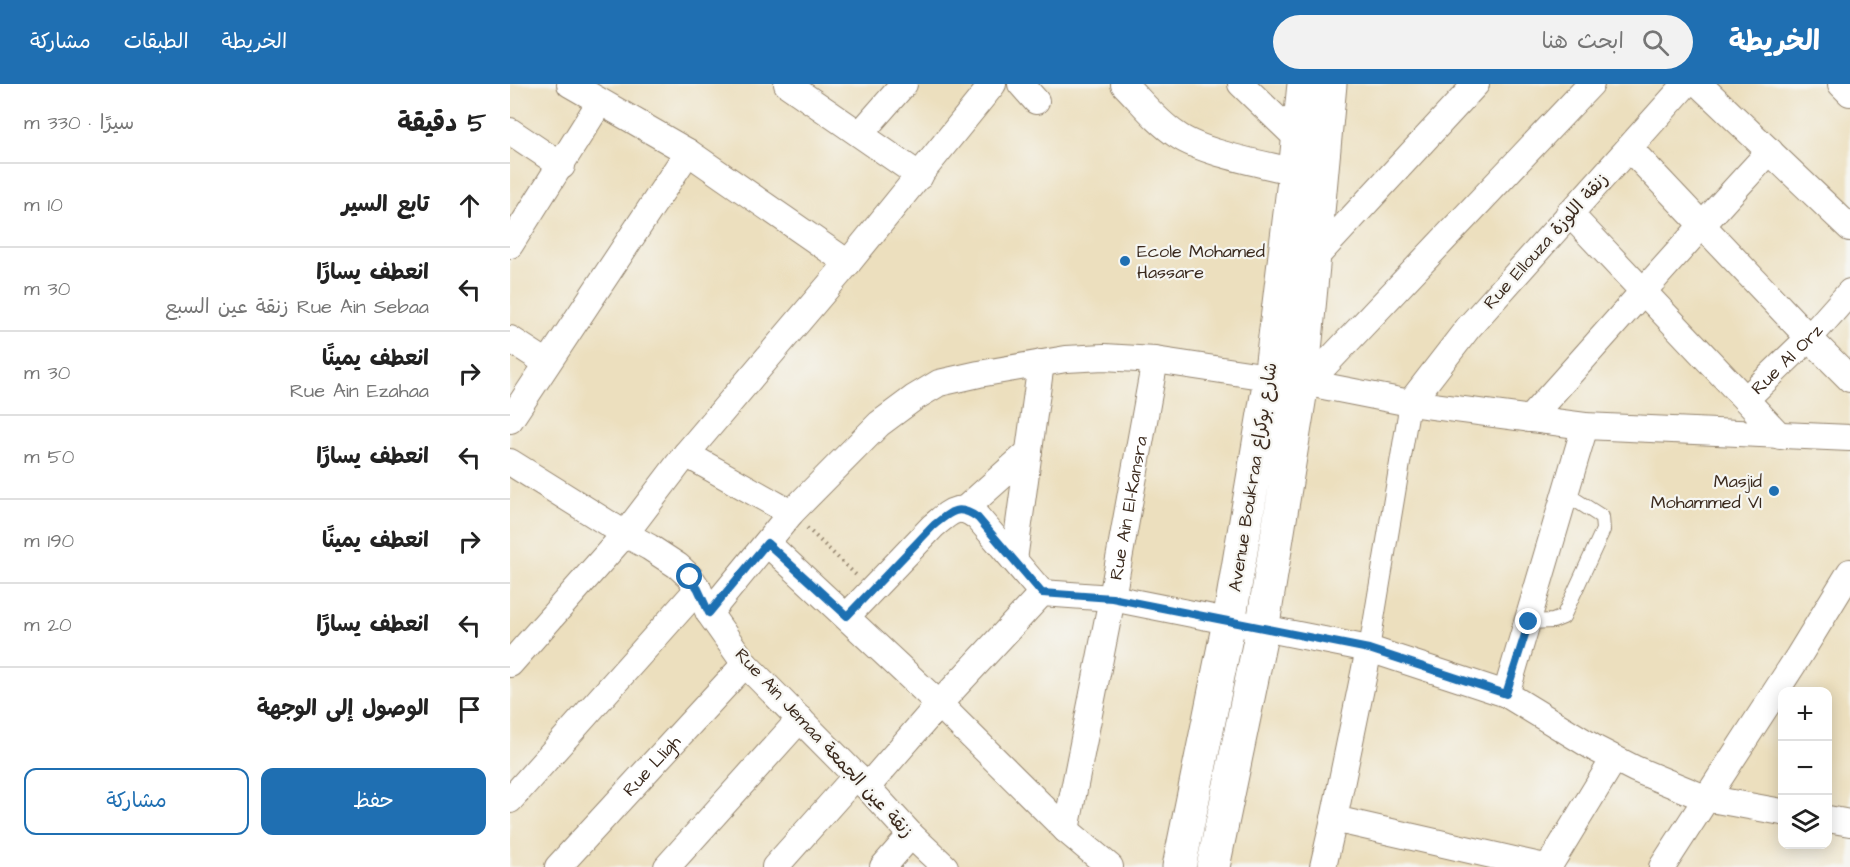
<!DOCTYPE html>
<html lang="ar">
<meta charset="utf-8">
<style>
body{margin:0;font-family:"Architects Daughter","Playpen Sans Arabic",sans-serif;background:#f2f2f2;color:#222;direction:rtl}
.controls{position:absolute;right:18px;bottom:18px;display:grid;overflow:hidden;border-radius:12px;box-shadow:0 3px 15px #0003}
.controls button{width:54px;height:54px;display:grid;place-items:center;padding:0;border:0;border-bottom:2px solid #e0e0e0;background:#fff;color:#222;font:30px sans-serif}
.stop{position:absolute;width:18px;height:18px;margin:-14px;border:4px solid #1f6fb2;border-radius:50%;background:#fff}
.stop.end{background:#1f6fb2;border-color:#fff;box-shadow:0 2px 6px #0008}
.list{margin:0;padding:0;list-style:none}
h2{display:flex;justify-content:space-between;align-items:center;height:78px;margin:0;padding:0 24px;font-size:26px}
h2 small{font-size:20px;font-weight:400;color:#767676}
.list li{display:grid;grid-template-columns:39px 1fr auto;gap:18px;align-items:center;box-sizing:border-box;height:84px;padding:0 24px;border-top:2px solid #e0e0e0}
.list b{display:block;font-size:22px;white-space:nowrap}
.list p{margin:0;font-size:20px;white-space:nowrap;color:#767676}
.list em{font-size:20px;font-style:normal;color:#767676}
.actions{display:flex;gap:12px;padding:18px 24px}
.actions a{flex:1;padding:14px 0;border:2px solid #1f6fb2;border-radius:12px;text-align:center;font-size:21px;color:#1f6fb2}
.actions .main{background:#1f6fb2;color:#fff}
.icon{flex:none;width:33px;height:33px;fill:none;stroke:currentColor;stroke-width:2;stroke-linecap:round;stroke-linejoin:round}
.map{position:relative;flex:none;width:1340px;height:783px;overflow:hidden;direction:ltr}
header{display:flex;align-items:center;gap:36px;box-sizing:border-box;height:84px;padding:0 30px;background:#1f6fb2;color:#fff}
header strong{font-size:28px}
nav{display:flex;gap:33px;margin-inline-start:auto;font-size:21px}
.search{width:420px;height:54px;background:#f2f2f2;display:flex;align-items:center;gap:15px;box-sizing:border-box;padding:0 21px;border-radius:33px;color:#767676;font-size:22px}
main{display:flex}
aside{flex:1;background:#fff}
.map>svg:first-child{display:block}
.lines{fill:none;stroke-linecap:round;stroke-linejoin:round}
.service-casing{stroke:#94846e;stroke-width:16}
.pedestrian-casing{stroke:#94846e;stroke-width:22}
.minor-casing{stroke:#94846e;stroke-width:28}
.tertiary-casing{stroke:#94846e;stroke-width:35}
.path{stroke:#94846e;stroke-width:4;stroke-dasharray:1.5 4.5;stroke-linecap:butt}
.service{stroke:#fff;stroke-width:14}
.pedestrian{stroke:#fff;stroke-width:20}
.minor{stroke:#fff;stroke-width:26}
.tertiary{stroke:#fff;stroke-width:33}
.route{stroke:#1f6fb2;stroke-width:8}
.poi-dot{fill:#1f6fb2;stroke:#f6f6f2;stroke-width:2}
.labels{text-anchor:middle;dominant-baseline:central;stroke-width:4.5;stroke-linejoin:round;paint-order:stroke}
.street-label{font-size:18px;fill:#3b2a1e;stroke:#f6f6f2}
.poi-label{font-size:18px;fill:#3b2a1e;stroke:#f6f6f2;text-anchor:start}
</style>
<header>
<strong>الخريطة</strong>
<div class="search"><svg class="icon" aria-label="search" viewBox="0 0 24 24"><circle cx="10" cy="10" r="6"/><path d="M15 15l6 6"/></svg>ابحث هنا</div>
<nav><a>الخريطة</a><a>الطبقات</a><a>مشاركة</a></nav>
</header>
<main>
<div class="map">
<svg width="1340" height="783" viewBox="0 0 1340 783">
<rect width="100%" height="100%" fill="#f6f6f2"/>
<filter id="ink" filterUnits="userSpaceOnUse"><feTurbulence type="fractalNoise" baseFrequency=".0167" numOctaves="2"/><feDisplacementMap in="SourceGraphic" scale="12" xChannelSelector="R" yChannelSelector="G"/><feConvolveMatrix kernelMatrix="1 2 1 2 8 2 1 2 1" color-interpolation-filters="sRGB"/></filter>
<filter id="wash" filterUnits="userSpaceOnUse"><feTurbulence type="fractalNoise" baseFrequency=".008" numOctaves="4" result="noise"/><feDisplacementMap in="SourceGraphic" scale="24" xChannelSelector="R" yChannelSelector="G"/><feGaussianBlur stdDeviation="1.35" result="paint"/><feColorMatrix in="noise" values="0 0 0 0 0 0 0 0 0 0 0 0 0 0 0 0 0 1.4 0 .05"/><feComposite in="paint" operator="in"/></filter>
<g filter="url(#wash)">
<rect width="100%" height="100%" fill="#ecdfbe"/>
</g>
<g filter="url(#ink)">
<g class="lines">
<defs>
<path id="service" d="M1019 538 1043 537 1053 533 1093 446 1092 433 1056 410"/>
<path id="pedestrian" d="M859 565 900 319"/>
<g id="minor">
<path d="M60 0 178 68 338 179"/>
<path d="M277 0 410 92"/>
<path d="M511 0 526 17"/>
<path d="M614 0C631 17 647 38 667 51 692 69 754 80 785 88"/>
<path d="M731 0 789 56"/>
<path d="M1189 0 1340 144"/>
<path d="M1331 0 1340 9"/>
<path d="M0 47 52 82"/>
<path d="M350 50 394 0"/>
<path d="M1120 65 1299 254 1340 295"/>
<path d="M1059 129 1270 352"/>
<path d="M0 161 90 18"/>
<path d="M802 177 966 0"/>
<path d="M0 255 37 279"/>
<path d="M798 299 1081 0"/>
<path id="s1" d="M1236 315 1299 254 1340 208"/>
<path d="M900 319 958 244 1176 0"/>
<path d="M1019 335C1100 246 1178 155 1260 67"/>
<path d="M0 336 178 68"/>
<path d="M176 370 281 429"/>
<path d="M0 378 115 450 139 463 168 482 180 493 188 505 199 529 235 580 357 703 401 751 435 783"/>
<path d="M454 426 519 368"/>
<path d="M257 459 429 620 556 746 600 783"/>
<path d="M504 476 531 279"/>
<path d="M199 529 281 429 369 340 404 314 429 299 469 290 556 275 594 273 645 276 798 299 900 319 1075 342 1340 354"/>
<path d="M337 532 423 442C440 428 448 418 468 434L532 509"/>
<path d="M859 565 824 735 1030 782 1037 781 1042 777 1104 675"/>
<path d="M0 580 115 450 176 370 338 179 483 0"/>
<path d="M996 610 1075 342"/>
<path d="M357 703 429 620 532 509 602 514 859 565 996 610 1086 665 1125 685 1195 714 1272 728"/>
<path d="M0 716 188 505"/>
<path d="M1318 735 1340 739"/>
<path id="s2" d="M556 746 602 514 645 276"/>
<path id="s3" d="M48 783 235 580"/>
<path d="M157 783 290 635"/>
<path d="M265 783 346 692"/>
<path d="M373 783 401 751"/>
<path d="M813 783 824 735"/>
<path d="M1152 783 1288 573 1340 488"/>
</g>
<path id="tertiary" d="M669 783 719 538 760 294 785 88 794 0
M703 783 752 546 792 299 820 0"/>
</defs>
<!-- service casing -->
<use href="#service" class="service-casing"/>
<!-- pedestrian casing -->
<use href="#pedestrian" class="pedestrian-casing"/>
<!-- minor casing -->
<use href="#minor" class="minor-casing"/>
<!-- tertiary casing -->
<use href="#tertiary" class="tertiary-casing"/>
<!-- path -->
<path class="path" d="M297 444 346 491"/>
<!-- service -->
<use href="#service" class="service"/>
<!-- pedestrian -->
<use href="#pedestrian" class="pedestrian"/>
<!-- minor -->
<use href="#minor" class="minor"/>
<!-- tertiary -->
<use href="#tertiary" class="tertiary"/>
</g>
</g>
<g class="lines" filter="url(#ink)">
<!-- route -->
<path class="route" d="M180 493 188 505 199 529 257 459 337 532 423 442C440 428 448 419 468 434L532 509 602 514 859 565 996 610 1019 538"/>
</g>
<!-- markers -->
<g class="poi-dot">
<circle cx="615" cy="177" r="6"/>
<circle cx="1264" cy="407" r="6"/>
</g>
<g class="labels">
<!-- street labels -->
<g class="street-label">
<text transform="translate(1036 157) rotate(-48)">Rue Ellouza زنقة اللوزة</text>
<text stroke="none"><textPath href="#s1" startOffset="57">Rue Al Orz</textPath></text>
<text transform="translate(743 393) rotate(-81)">Avenue Boukraa شارع بوكراع</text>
<text stroke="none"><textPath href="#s2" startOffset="328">Rue Ain El-Kansra</textPath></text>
<text transform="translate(314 659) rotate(47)">Rue Ain Jemaa زنقة عين الجمعة</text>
<text stroke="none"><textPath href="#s3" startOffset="138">Rue Lligh</textPath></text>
</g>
<!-- poi labels -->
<g class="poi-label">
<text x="627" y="167">Ecole Mohamed<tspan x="627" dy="21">Hassare</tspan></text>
<text x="1252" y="397" text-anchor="end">Masjid<tspan x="1252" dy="21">Mohammed VI</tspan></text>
</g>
</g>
</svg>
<div class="controls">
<button>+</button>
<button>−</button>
<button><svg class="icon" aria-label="layers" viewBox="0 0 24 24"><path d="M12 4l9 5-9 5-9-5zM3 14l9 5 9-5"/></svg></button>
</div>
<div class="stop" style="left:180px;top:493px"></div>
<div class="stop end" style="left:1019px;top:538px"></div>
</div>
<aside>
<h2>5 دقيقة<small>سيرًا · 330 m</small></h2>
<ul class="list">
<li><svg class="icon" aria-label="ahead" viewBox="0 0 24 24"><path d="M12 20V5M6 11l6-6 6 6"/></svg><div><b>تابع السير</b></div><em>10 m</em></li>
<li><svg class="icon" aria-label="left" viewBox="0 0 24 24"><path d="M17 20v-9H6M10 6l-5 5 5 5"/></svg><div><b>انعطف يسارًا</b><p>Rue Ain Sebaa زنقة عين السبع</p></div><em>30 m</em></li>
<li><svg class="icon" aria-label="right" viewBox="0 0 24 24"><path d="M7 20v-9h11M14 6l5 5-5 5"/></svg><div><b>انعطف يمينًا</b><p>Rue Ain Ezahaa</p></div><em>30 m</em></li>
<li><svg class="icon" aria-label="left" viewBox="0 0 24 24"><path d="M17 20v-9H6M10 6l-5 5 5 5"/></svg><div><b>انعطف يسارًا</b></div><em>50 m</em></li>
<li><svg class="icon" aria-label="right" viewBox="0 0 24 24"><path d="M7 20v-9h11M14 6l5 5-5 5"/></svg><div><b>انعطف يمينًا</b></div><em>190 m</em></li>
<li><svg class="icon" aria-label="left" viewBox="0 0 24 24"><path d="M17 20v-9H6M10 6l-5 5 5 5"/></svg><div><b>انعطف يسارًا</b></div><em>20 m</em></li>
<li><svg class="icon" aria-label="arrive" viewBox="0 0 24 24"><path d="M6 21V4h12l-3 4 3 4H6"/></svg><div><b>الوصول إلى الوجهة</b></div></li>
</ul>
<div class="actions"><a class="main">حفظ</a><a>مشاركة</a></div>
</aside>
</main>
